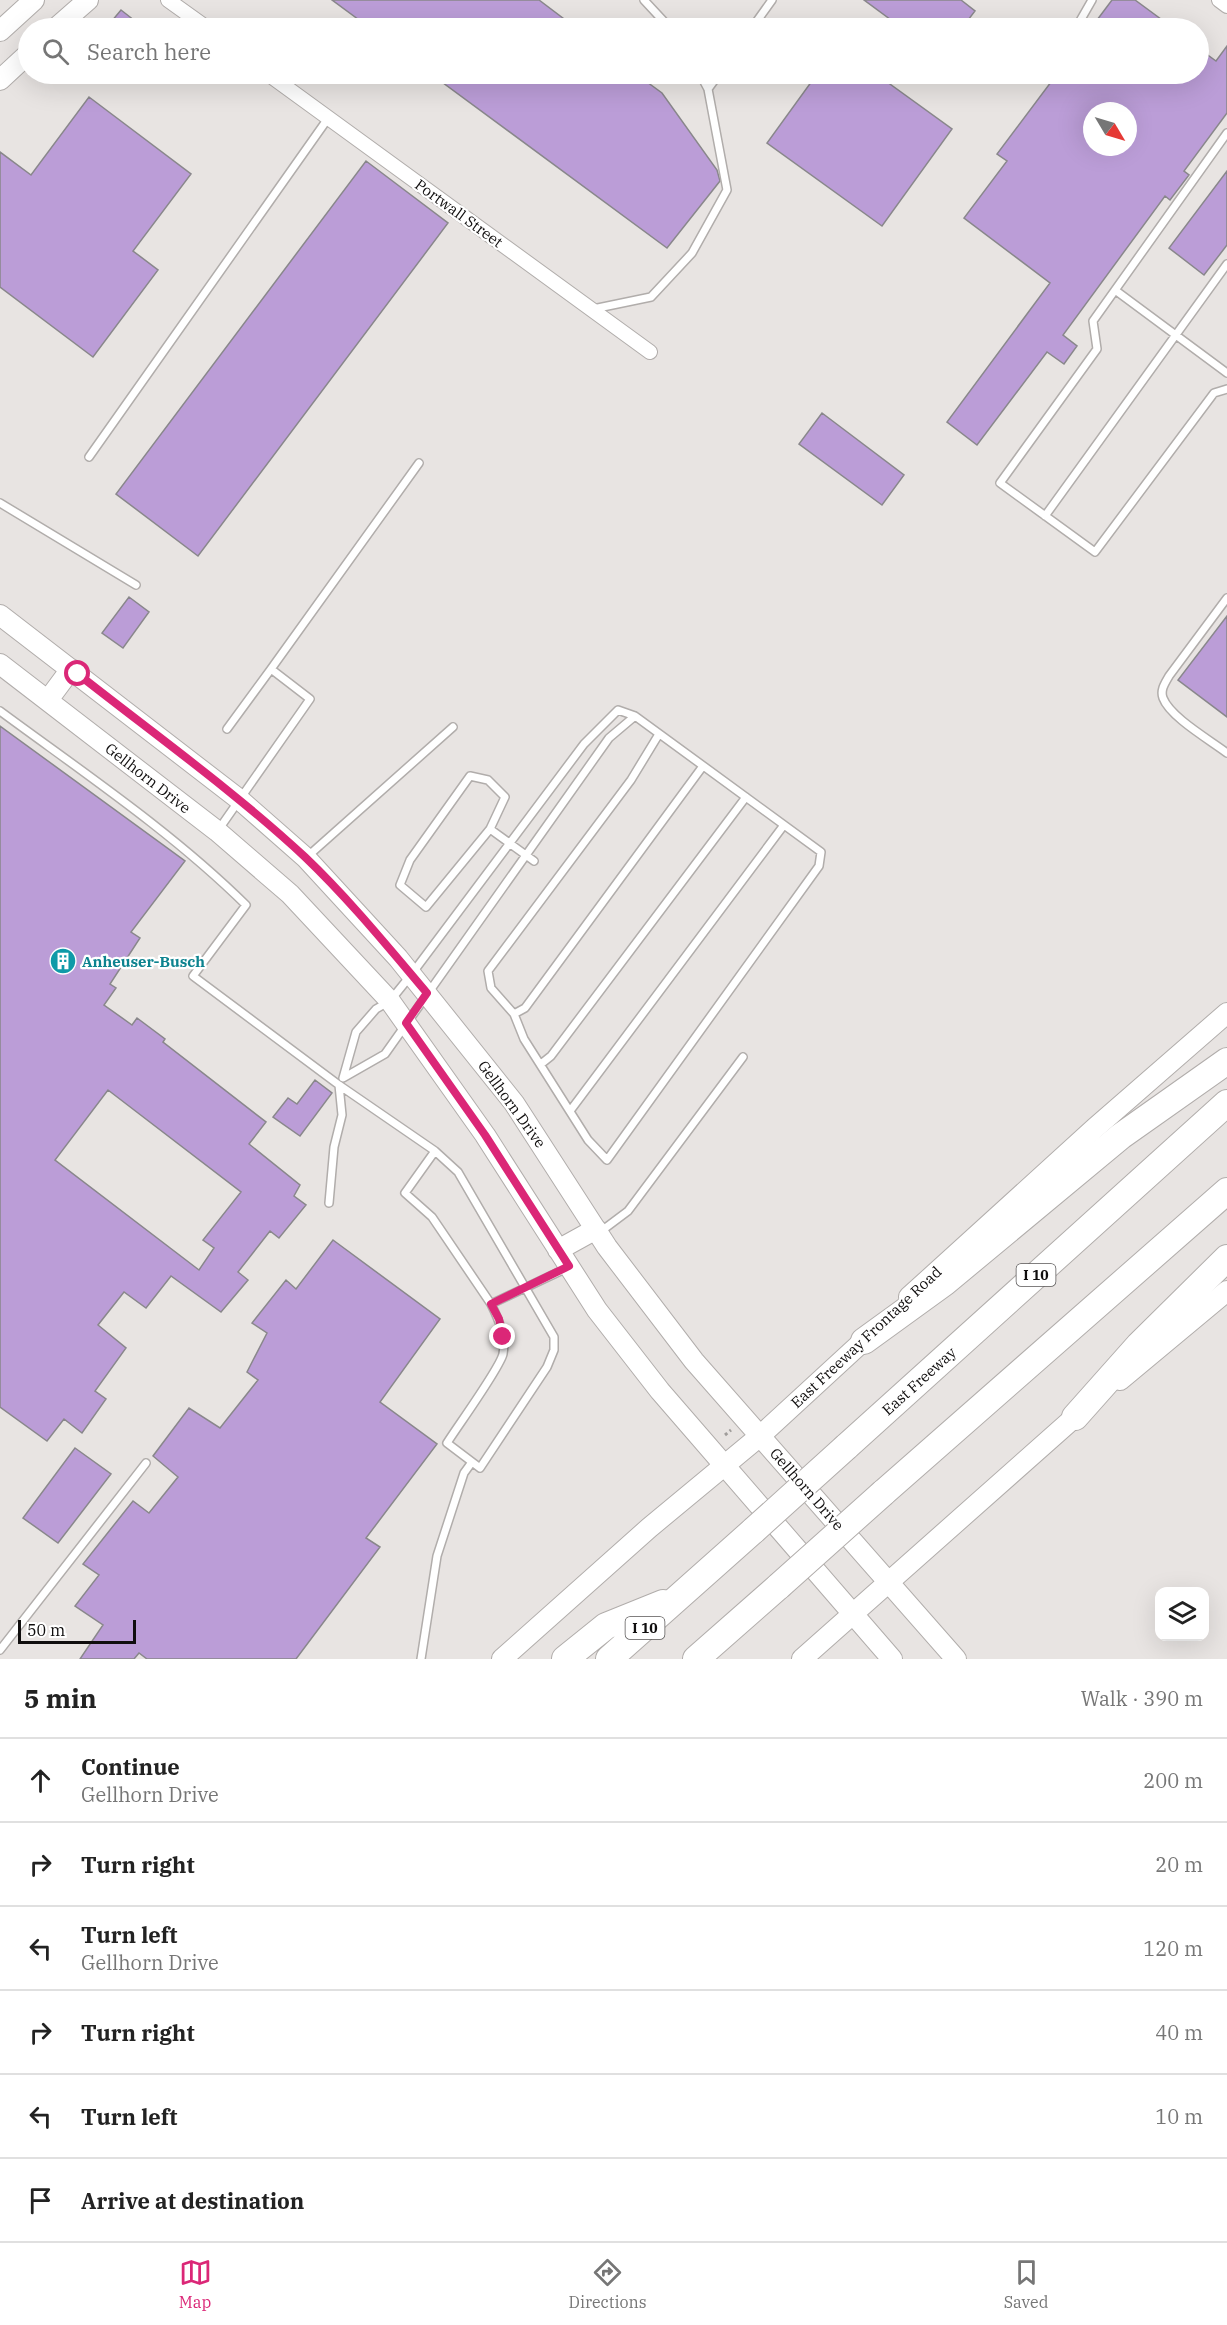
<!DOCTYPE html>
<meta charset="utf-8">
<style>
body{margin:0;font-family:"IBM Plex Serif",serif;background:#f2f2f2;color:#222}
.controls{position:absolute;right:18px;bottom:18px;display:grid;overflow:hidden;border-radius:12px;box-shadow:0 6px 24px #0002}
.controls button{width:54px;height:54px;display:grid;place-items:center;padding:0;border:0;border-bottom:2px solid #e0e0e0;background:#fff;color:#222;font:30px sans-serif}
.compass{position:absolute;left:1083px;top:102px;width:54px;height:54px;border-radius:50%;background:#fff;box-shadow:0 6px 24px #0002;rotate:128deg}
.scale{position:absolute;left:18px;bottom:15px;width:118px;box-sizing:border-box;padding-left:6px;border:3px solid #100e0e;border-top:0;font-size:16px;line-height:21px;white-space:nowrap;color:#100e0e;-webkit-text-stroke:4px #fff;paint-order:stroke}
.stop{position:absolute;width:18px;height:18px;margin:-14px;border:4px solid #db2777;border-radius:50%;background:#fff}
.stop.end{background:#db2777;border-color:#fff;box-shadow:0 2px 6px #0008}
.list{margin:0;padding:0;list-style:none}
h2{display:flex;justify-content:space-between;align-items:center;height:78px;margin:0;padding:0 24px;font-size:26px}
h2 small{font-size:20px;font-weight:400;color:#767676}
.list li{display:grid;grid-template-columns:39px 1fr auto;gap:18px;align-items:center;box-sizing:border-box;height:84px;padding:0 24px;border-top:2px solid #e0e0e0}
.list b{display:block;font-size:22px;white-space:nowrap}
.list p{margin:0;font-size:20px;white-space:nowrap;color:#767676}
.list em{font-size:20px;font-style:normal;color:#767676}
.icon{flex:none;width:33px;height:33px;fill:none;stroke:currentColor;stroke-width:2;stroke-linecap:round;stroke-linejoin:round}
.map{position:relative;flex:none;width:1227px;height:1659px;overflow:hidden}
.search{position:absolute;background:#fff;box-shadow:0 6px 24px #0002;left:18px;right:18px;top:18px;height:66px;display:flex;align-items:center;gap:15px;box-sizing:border-box;padding:0 21px;border-radius:33px;color:#767676;font-size:22px}
.sheet{height:582px;background:#fff}
nav{display:flex;justify-content:space-around;align-items:center;box-sizing:border-box;height:84px;border-top:2px solid #e0e0e0;background:#fff;font-size:16px;color:#767676}
nav a{display:grid;justify-items:center;gap:3px}
nav .on{color:#db2777}
.map>svg:first-child{display:block}
.building{fill:#bb9dd7;stroke:#89878b;stroke-width:1.5;fill-rule:evenodd}
.lines{fill:none;stroke-linecap:round;stroke-linejoin:round}
.lane-casing{stroke:#b1adab;stroke-width:10}
.street-casing{stroke:#b1adab;stroke-width:16}
.secondary-casing{stroke:#b1adab;stroke-width:22}
.highway-casing{stroke:#b1adab;stroke-width:28}
.path{stroke:#a09d9b;stroke-width:3;stroke-dasharray:3 3;stroke-linecap:butt}
.lane{stroke:#fff;stroke-width:7}
.street{stroke:#fff;stroke-width:14}
.secondary{stroke:#fff;stroke-width:20}
.highway{stroke:#fff;stroke-width:26}
.highway-bridge-casing{stroke:#b1adab;stroke-width:28;stroke-linecap:butt}
.highway-bridge{stroke:#fff;stroke-width:26}
.route{stroke:#db2777;stroke-width:8}
.labels{text-anchor:middle;dominant-baseline:central;stroke-width:4.5;stroke-linejoin:round;paint-order:stroke}
.shield{fill:#fff;stroke:#585656;stroke-width:1.5}
.shield-label{font-size:14px;font-weight:bold;fill:#100e0e}
.street-label{font-size:15px;fill:#100e0e;stroke:#fff}
.culture-label{font-size:15px;font-weight:bold;fill:#0d838f;stroke:#fff;text-anchor:start}
</style>
<div class="map">
<svg width="1227" height="1659" viewBox="0 0 1227 1659">
<rect width="100%" height="100%" fill="#e8e4e2"/>
<!-- building -->
<path class="building" d="M332 0H539L576 28H370Z
M864 0H961L975 11 962 28H902Z
M1112 0H1135L1173 28H1091Z
M121 10 144 28H106Z
M1227 46V113L1184 171 1189 175 1170 200 1165 196 1063 335 1077 346 1064 364 1047 352 977 445 947 422 1050 283 964 218 1007 161 997 154 1057 74H1198V48L1216 61ZM1092 111H1128V147H1092Z
M431 74H636L662 93 717 170 720 181 667 248Z
M817 74H876L952 129 882 226 767 143Z
M89 97 191 174 133 251 158 270 93 357 0 287V152L31 175Z
M366 161 448 223 198 556 116 494Z
M1227 171V245L1204 275 1169 248Z
M822 413 904 475 882 505 799 444Z
M129 597 149 612 123 648 102 633Z
M1227 616V717L1178 680Z
M0 726 185 861 131 932 140 938 110 984 116 988 104 1005 132 1025 137 1018 165 1039 163 1042 266 1122 249 1144 300 1185 294 1196 306 1205 279 1238 270 1231 238 1272 248 1280 221 1312 171 1276 146 1308 124 1292 98 1325 126 1348 95 1391 106 1399 82 1433 64 1419 47 1441 0 1407ZM108 1090 241 1192 203 1240 214 1248 199 1270 55 1160Z
M315 1080 332 1093 300 1136 273 1117 288 1098 297 1104Z
M333 1240 440 1319 380 1402 437 1444 366 1538 380 1547 296 1659H147L139 1653 134 1659H80L103 1625 75 1606 99 1575 83 1564 133 1501 149 1513 178 1477 153 1456 189 1408 220 1428 258 1380 247 1372 267 1333 252 1323 286 1280 296 1289Z
M75 1448 111 1474 58 1543 23 1518Z"/>
<g class="lines">
<defs>
<path id="lane" d="M644 0 670 28
M752 28 772 0
M1076 28 1092 0
M700 74 708 89
M1227 133 1093 321 1097 349 1000 483 1095 552 1214 393 1227 389
M1115 290 1227 373
M593 309 651 297 692 253 727 190 708 89 719 74
M89 457 329 117
M0 503 136 585
M1045 516 1227 264
M1227 598 1169 676C1165 683 1160 690 1163 698 1170 717 1210 740 1227 753
M0 711C84 773 172 832 246 905L193 976 339 1085 435 1151 458 1172 554 1337V1350L547 1367 480 1468 447 1443C457 1427 500 1368 503 1354 506 1337 499 1320 491 1304L432 1217 405 1193 435 1151
M635 716 618 710 584 744 411 975 390 1001 376 1009 356 1032 343 1078 385 1054 609 738 635 716 821 852 819 866 607 1160 588 1140 524 1039 514 1014 491 988 488 971 631 780 659 734
M227 729 271 669
M219 829 310 699 271 669 419 463
M490 829 505 797 488 780 470 776 410 860 400 885 426 907 490 829 534 861
M308 856 453 727
M514 1014 525 1008 703 766
M541 1064 551 1056 746 797
M570 1111 784 825
M329 1203 334 1147 342 1115 339 1085
M600 1232 628 1211 743 1057
M491 1304 567 1268
M0 1650 146 1463
M421 1659 437 1556 464 1473 472 1462"/>
<path id="street" d="M168 0 207 28
M1219 0 1227 6
M268 74 650 352"/>
<path id="secondary" d="M56 28 88 0
M0 31 34 0
M0 80 28 54
M0 615 240 800 306 858 398 958 514 1103 607 1247 694 1361 956 1659
M0 664 217 831 290 894 390 1001 485 1135 597 1310 660 1391 892 1659
M48 700 71 669
M558 1250 596 1229
M909 1297 1095 1128 1227 1013
M1120 1380 1227 1291
M502 1659 649 1528 760 1436 873 1332
M802 1659 1085 1408"/>
<path id="highway" d="M864 1341 944 1283 1121 1136 1227 1061
M1075 1417 1139 1345 1227 1258
M846 1447 1227 1103
M883 1493 1227 1191
M565 1659 606 1626 663 1603
M609 1659 754 1530
M696 1659 779 1586"/>
</defs>
<!-- lane casing -->
<use href="#lane" class="lane-casing"/>
<!-- street casing -->
<use href="#street" class="street-casing"/>
<!-- secondary casing -->
<use href="#secondary" class="secondary-casing"/>
<!-- highway casing -->
<use href="#highway" class="highway-casing"/>
<!-- path -->
<path class="path" d="M725 1435 731 1430"/>
<!-- lane -->
<use href="#lane" class="lane"/>
<!-- street -->
<use href="#street" class="street"/>
<!-- secondary -->
<use href="#secondary" class="secondary"/>
<!-- highway -->
<use href="#highway" class="highway"/>
<defs>
<path id="highway-bridge" d="M754 1530 846 1447
M779 1586 883 1493"/>
</defs>
<!-- highway-bridge casing -->
<use href="#highway-bridge" class="highway-bridge-casing"/>
<!-- highway-bridge -->
<use href="#highway-bridge" class="highway-bridge"/>
</g>
<g class="lines">
<!-- route -->
<path class="route" d="M78 674C154 734 234 791 305 857 349 899 388 947 427 993L406 1023 485 1135 569 1266 491 1304 499 1319 503 1337"/>
</g>
<!-- icons -->
<defs>
<symbol id="building-disc" viewBox="-11 -11 22 22"><circle r="9.5" fill="#0f9aa8" stroke="#fff"/><path d="M-4-6H4V6H1V3H-1V6H-4ZM-2.5-4.3h1.7v1.8h-1.7ZM.8-4.3h1.7v1.8H.8ZM-2.5-1h1.7V.8h-1.7ZM.8-1h1.7V.8H.8Z" fill="#fff"/></symbol>
</defs>
<g fill-rule="evenodd">
<use href="#building-disc" x="48" y="946" width="30" height="30"/>
</g>
<g class="labels">
<!-- shield labels -->
<g class="shield">
<rect x="1016.5" y="1264" width="39" height="22" rx="4.5"/>
<rect x="625.5" y="1617" width="39" height="22" rx="4.5"/>
</g>
<g class="shield-label">
<text x="1036" y="1275">I 10</text>
<text x="645" y="1628">I 10</text>
</g>
<!-- street labels -->
<g class="street-label">
<text transform="translate(459 213) rotate(36)">Portwall Street</text>
<text transform="translate(148 778) rotate(38)">Gellhorn Drive</text>
<text transform="translate(512 1104) rotate(54)">Gellhorn Drive</text>
<text transform="translate(866 1337) rotate(-43)">East Freeway Frontage Road</text>
<text transform="translate(919 1381) rotate(-42)">East Freeway</text>
<text transform="translate(807 1489) rotate(49)">Gellhorn Drive</text>
</g>
<!-- culture labels -->
<g class="culture-label">
<text x="82" y="961">Anheuser-Busch</text>
</g>
</g>
</svg>
<div class="controls">
<button><svg class="icon" aria-label="layers" viewBox="0 0 24 24"><path d="M12 4l9 5-9 5-9-5zM3 14l9 5 9-5"/></svg></button>
</div>
<svg class="compass" viewBox="-18 -18 36 36"><path d="M0-13l5 13h-10z" fill="#e53935"/><path d="M0 13l5-13h-10z" fill="#767676"/></svg>
<div class="scale">50 m</div>
<div class="stop" style="left:78px;top:674px"></div>
<div class="stop end" style="left:503px;top:1337px"></div>
<div class="search"><svg class="icon" aria-label="search" viewBox="0 0 24 24"><circle cx="10" cy="10" r="6"/><path d="M15 15l6 6"/></svg>Search here</div>
</div>
<section class="sheet">
<h2>5 min<small>Walk · 390 m</small></h2>
<ul class="list">
<li><svg class="icon" aria-label="ahead" viewBox="0 0 24 24"><path d="M12 20V5M6 11l6-6 6 6"/></svg><div><b>Continue</b><p>Gellhorn Drive</p></div><em>200 m</em></li>
<li><svg class="icon" aria-label="right" viewBox="0 0 24 24"><path d="M7 20v-9h11M14 6l5 5-5 5"/></svg><div><b>Turn right</b></div><em>20 m</em></li>
<li><svg class="icon" aria-label="left" viewBox="0 0 24 24"><path d="M17 20v-9H6M10 6l-5 5 5 5"/></svg><div><b>Turn left</b><p>Gellhorn Drive</p></div><em>120 m</em></li>
<li><svg class="icon" aria-label="right" viewBox="0 0 24 24"><path d="M7 20v-9h11M14 6l5 5-5 5"/></svg><div><b>Turn right</b></div><em>40 m</em></li>
<li><svg class="icon" aria-label="left" viewBox="0 0 24 24"><path d="M17 20v-9H6M10 6l-5 5 5 5"/></svg><div><b>Turn left</b></div><em>10 m</em></li>
<li><svg class="icon" aria-label="arrive" viewBox="0 0 24 24"><path d="M6 21V4h12l-3 4 3 4H6"/></svg><div><b>Arrive at destination</b></div></li>
</ul>
</section>
<nav>
<a class="on"><svg class="icon" aria-label="map" viewBox="0 0 24 24"><path d="M3 6l6-2 6 2 6-2v14l-6 2-6-2-6 2zM9 4v14M15 6v14"/></svg>Map</a>
<a><svg class="icon" aria-label="directions" viewBox="0 0 24 24"><path d="M12 3l9 9-9 9-9-9zM9 14v-3h6M13 9l2 2-2 2"/></svg>Directions</a>
<a><svg class="icon" aria-label="saved" viewBox="0 0 24 24"><path d="M7 4h10v16l-5-4-5 4z"/></svg>Saved</a>
</nav>
